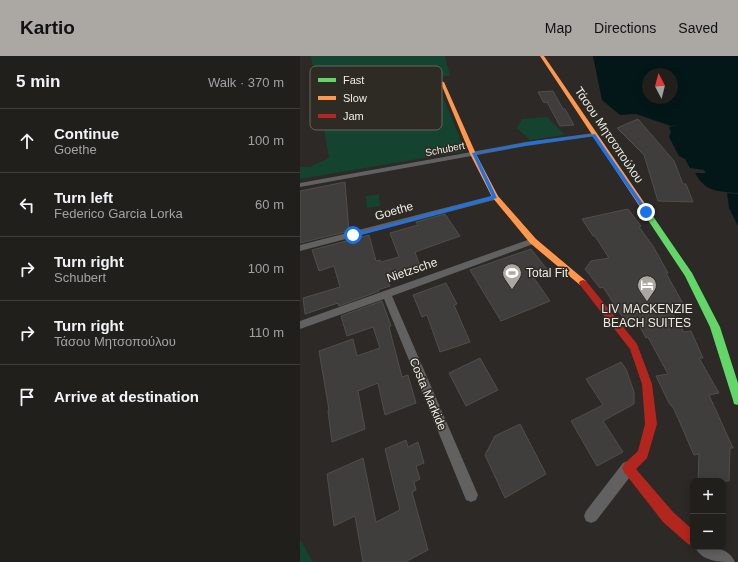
<!DOCTYPE html>
<meta charset="utf-8">
<style>
body{margin:0;font-family:Helvetica,sans-serif;background:#292725;color:#f1f3f6}
.controls{position:absolute;right:12px;bottom:12px;display:grid;overflow:hidden;border-radius:8px;box-shadow:0 2px 10px #0003}
.controls button{width:36px;height:36px;display:grid;place-items:center;padding:0;border:0;border-bottom:1px solid #3e3d3b;background:#211f1c;color:#f1f3f6;font:20px sans-serif}
.compass{position:absolute;left:342px;top:12px;width:36px;height:36px;border-radius:50%;background:#211f1c;box-shadow:0 2px 10px #0003;rotate:353deg}
.stop{position:absolute;width:12px;height:12px;margin:-9px;border:3px solid #1a73e8;border-radius:50%;background:#fff}
.stop.end{background:#1a73e8;border-color:#fff;box-shadow:0 1px 4px #0008}
.list{margin:0;padding:0;list-style:none}
h2{display:flex;justify-content:space-between;align-items:center;height:52px;margin:0;padding:0 16px;font-size:17px}
h2 small{font-size:13px;font-weight:400;color:#a2a2a3}
.list li{display:grid;grid-template-columns:26px 1fr auto;gap:12px;align-items:center;box-sizing:border-box;height:64px;padding:0 16px;border-top:1px solid #3e3d3b}
.list b{display:block;font-size:15px;white-space:nowrap}
.list p{margin:0;font-size:13px;white-space:nowrap;color:#a2a2a3}
.list em{font-size:13px;font-style:normal;color:#a2a2a3}
.icon{flex:none;width:22px;height:22px;fill:none;stroke:currentColor;stroke-width:2;stroke-linecap:round;stroke-linejoin:round}
.map{position:relative;flex:none;width:438px;height:506px;overflow:hidden}
header{display:flex;align-items:center;gap:24px;box-sizing:border-box;height:56px;padding:0 20px;background:#aba8a4;color:#111}
header strong{font-size:19px}
nav{display:flex;gap:22px;margin-inline-start:auto;font-size:14px}
main{display:flex}
aside{flex:1;background:#211f1c}
.map>svg:first-child{display:block}
.green{fill:#144430}
.water{fill:#041718;fill-rule:evenodd}
.building{fill:#403e3c;stroke:#504e4b}
.lines{fill:none;stroke-linecap:round;stroke-linejoin:round}
.street{fill:#606160;fill-rule:evenodd}
.fast{fill:#63d668;fill-rule:evenodd}
.slow{fill:#ff974d;fill-rule:evenodd}
.jam{fill:#b3261e;fill-rule:evenodd}
.route{fill:#1a73e8}
.labels{text-anchor:middle;dominant-baseline:central;stroke-width:3;stroke-linejoin:round;paint-order:stroke}
.far-street-label{font-size:10px;fill:#efede8;stroke:#2e2a24}
.street-label{font-size:12px;fill:#efede8;stroke:#2e2a24}
.poi-label{font-size:12px;fill:#efede8;stroke:#2e2a24;text-anchor:start}
.key{fill:#2e2a24;stroke:#68645f;stroke-width:1}
.key-label{font-size:11px;fill:#efede8}
</style>
<header>
<strong>Kartio</strong>
<nav><a>Map</a><a>Directions</a><a>Saved</a></nav>
</header>
<main>
<aside>
<h2>5 min<small>Walk · 370 m</small></h2>
<ul class="list">
<li><svg class="icon" aria-label="ahead" viewBox="0 0 24 24"><path d="M12 20V5M6 11l6-6 6 6"/></svg><div><b>Continue</b><p>Goethe</p></div><em>100 m</em></li>
<li><svg class="icon" aria-label="left" viewBox="0 0 24 24"><path d="M17 20v-9H6M10 6l-5 5 5 5"/></svg><div><b>Turn left</b><p>Federico Garcia Lorka</p></div><em>60 m</em></li>
<li><svg class="icon" aria-label="right" viewBox="0 0 24 24"><path d="M7 20v-9h11M14 6l5 5-5 5"/></svg><div><b>Turn right</b><p>Schubert</p></div><em>100 m</em></li>
<li><svg class="icon" aria-label="right" viewBox="0 0 24 24"><path d="M7 20v-9h11M14 6l5 5-5 5"/></svg><div><b>Turn right</b><p>Τάσου Μητσοπούλου</p></div><em>110 m</em></li>
<li><svg class="icon" aria-label="arrive" viewBox="0 0 24 24"><path d="M6 21V4h12l-3 4 3 4H6"/></svg><div><b>Arrive at destination</b></div></li>
</ul>
</aside>
<div class="map">
<svg width="438" height="506" viewBox="0 0 438 506">
<rect width="100%" height="100%" fill="#2c2926"/>
<!-- green -->
<path class="green" d="M11 0H145L150 20 135 21 165 95 0 123V111H10L29 102Z
M247 61 265 79 230 84 217 72 222 63Z
M79 138 80 150 67 152 66 140Z
M0 483 13 506H0Z"/>
<!-- water -->
<path class="water" d="M293 0H438V137C418 135 406 137 395 117H406L404 114 390 112 385 103 379 100 369 81 371 76 369 71 379 69 371 70 336 58 320 59 302 44ZM348 18H372V42H348Z
M427 137 438 138V170L429 152Z"/>
<!-- building -->
<path class="building" d="M253 35 263 53H265L274 69 260 70 247 46 244 47 238 36Z
M338 63 374 105 383 128H386L393 146 358 145 344 99 317 72Z
M45 126 49 175 0 187V135Z
M328 153 341 170 339 171 353 190 368 217H366L387 255 373 258 384 276 391 275 403 302H399L419 337 409 339 433 392H430L429 425H398L399 398 394 399 374 353 369 347 356 320 368 318 348 281 346 282 337 265 327 268 303 231 300 232 285 213 291 205 309 202 295 180H293L282 163Z
M145 158 160 180 115 196 121 213 87 223 90 230 78 234 79 235 39 250 38 247 5 258 3 242 40 231 34 210 19 215 12 194 69 179 76 205 80 204 81 206 99 201 90 177 118 169 116 166Z
M231 193 250 217 234 222 250 245 201 265 170 214Z
M146 227 157 248 154 249 170 286 140 296 127 259 122 261 113 239Z
M82 245 91 270 89 271 102 321 108 319 116 347 85 359 78 327 58 335 65 373 32 386 28 355 29 354 19 295 53 283 57 300 80 292 73 271 47 280 41 260Z
M180 302 198 334 166 350 149 317Z
M321 306 326 313 334 336V348L303 365 323 396 297 410 271 365 303 349 286 323Z
M220 368 246 418 205 442 185 399 195 380Z
M106 384 108 391 118 386 124 407 116 410 120 423 114 426 116 434 112 436 128 494 105 506H63L55 460 34 470 27 418 63 402 76 466 100 454 85 393Z"/>
<g class="lines">
<!-- street -->
<path class="street" d="M294 77 297 79 296 80 226 90 0 131V127L226 86Z
M195 139H198V143L0 195V189Z
M233 182 237 185 236 187 92 240 178 439 176 444 171 446 166 444 84 243 0 273V265Z
M328 405 333 407 335 412 333 417 296 465 291 467 286 465 284 460 286 455 323 407Z
M395 491C410 491 428 490 435 506 420 506 402 506 395 491Z"/>
<!-- fast -->
<path class="fast" d="M342 150H346L392 217 420 271 438 327V349L434 348 433 344 410 271 385 220 340 152Z"/>
<!-- slow -->
<path class="slow" d="M240 0H244L348 152 346 154H342Z
M140 25 144 26 176 98 198 140 236 183 286 225 287 227 286 229H280L230 187 192 141 170 98Z"/>
<!-- jam -->
<path class="jam" d="M283 224 286 225 337 288 352 328 357 368 347 402 336 413 373 456 393 474V490L388 488 363 466 324 416 322 412 324 408 338 395 345 368 342 328 330 293 280 229 279 227 280 225Z"/>
</g>
<!-- route -->
<path class="route" d="M295 78 348 155V157H345L292 80 235 88 176 98 197 142 53 181 51 179 192 140 172 97 235 85Z"/>
<!-- icons -->
<defs>
<symbol id="stadium-pin" viewBox="-11 -11 22 30"><path d="M0 17L-7.5 6A9.5 9.5 0 1 1 7.5 6Z" fill="#aba8a4" stroke="#2e2a24"/><path d="M0-5a6.5 5 0 1 0 0 10a6.5 5 0 1 0 0-10ZM-3.5-1.8h7v3.6h-7Z" fill="#fff"/></symbol>
<symbol id="hotel-pin" viewBox="-11 -11 22 30"><path d="M0 17L-7.5 6A9.5 9.5 0 1 1 7.5 6Z" fill="#aba8a4" stroke="#2e2a24"/><path d="M-6-4.5h1.5V1H6V5H4.5V3h-9V5H-6ZM-4 0a1.8 1.8 0 1 1 3.6 0ZM.5 0V-2.5h3Q6-2.5 6 0Z" fill="#fff"/></symbol>
</defs>
<g fill-rule="evenodd">
<use href="#stadium-pin" x="201" y="206" width="22" height="30"/>
<use href="#hotel-pin" x="336" y="218" width="22" height="30"/>
</g>
<g class="labels">
<!-- far-street labels -->
<g class="far-street-label">
<text transform="translate(145 93) rotate(-11)">Schubert</text>
</g>
<!-- street labels -->
<g class="street-label">
<text transform="translate(309 79) rotate(56)">Τάσου Μητσοπούλου</text>
<text transform="translate(94 155) rotate(-16)">Goethe</text>
<text transform="translate(112 214) rotate(-19)">Nietzsche</text>
<text transform="translate(128 338) rotate(67)">Costa Markide</text>
</g>
<!-- poi labels -->
<g class="poi-label">
<text x="226" y="217">Total Fit</text>
<text x="347" y="253" text-anchor="middle">LIV MACKENZIE<tspan x="347" dy="14">BEACH SUITES</tspan></text>
</g>
</g>
<!-- legend -->
<rect x="10" y="10" width="132" height="64" rx="6" class="key"/>
<rect x="18" y="22" width="18" height="4" fill="#63d668"/>
<rect x="18" y="40" width="18" height="4" fill="#ff974d"/>
<rect x="18" y="58" width="18" height="4" fill="#b3261e"/>
<g class="key-label">
<text x="43" y="28">Fast</text>
<text x="43" y="46">Slow</text>
<text x="43" y="64">Jam</text>
</g>
</svg>
<div class="controls">
<button>+</button>
<button>−</button>
</div>
<svg class="compass" viewBox="-18 -18 36 36"><path d="M0-13l5 13h-10z" fill="#e53935"/><path d="M0 13l5-13h-10z" fill="#a2a2a3"/></svg>
<div class="stop" style="left:53px;top:179px"></div>
<div class="stop end" style="left:346px;top:156px"></div>
</div>
</main>
